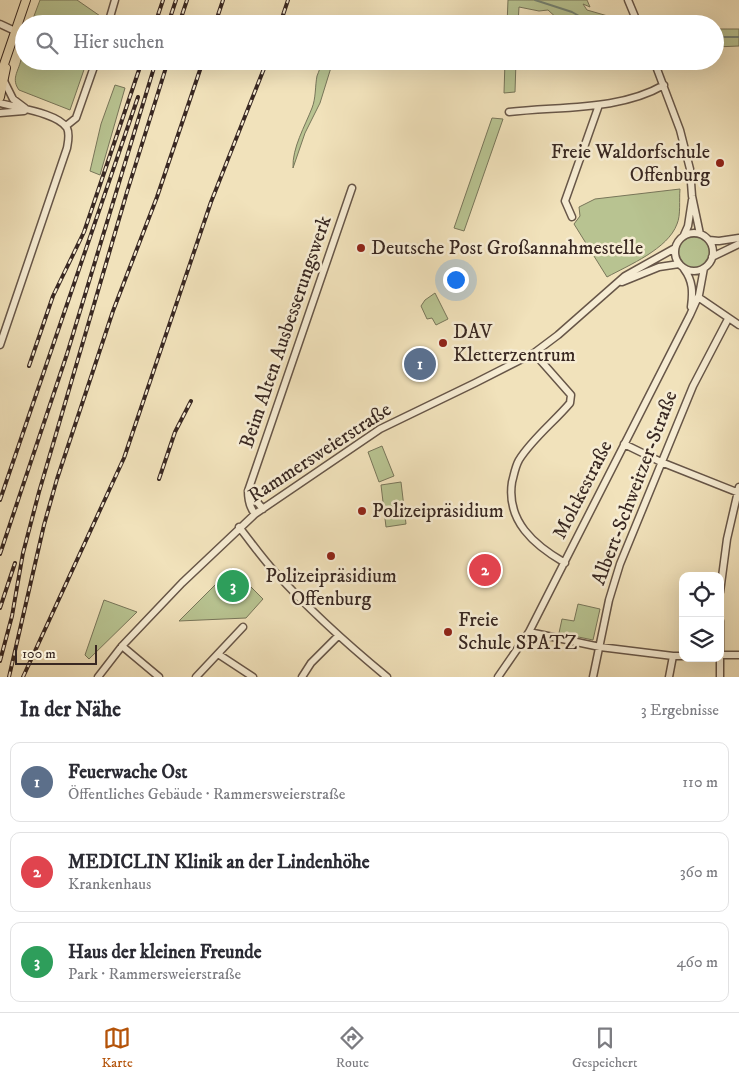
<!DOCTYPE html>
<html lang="de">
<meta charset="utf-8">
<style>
body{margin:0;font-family:"IM FELL DW Pica",serif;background:#f2f2f3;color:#2b2b33}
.controls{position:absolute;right:15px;bottom:15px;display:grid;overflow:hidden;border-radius:10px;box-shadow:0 5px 20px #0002}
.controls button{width:45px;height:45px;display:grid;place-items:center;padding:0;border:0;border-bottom:1px solid #e1e1e2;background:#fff;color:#2b2b33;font:25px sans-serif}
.scale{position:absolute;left:15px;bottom:12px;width:82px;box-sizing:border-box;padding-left:5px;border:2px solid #392822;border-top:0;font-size:14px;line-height:18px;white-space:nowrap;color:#392822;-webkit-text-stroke:4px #f6ecd3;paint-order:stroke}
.you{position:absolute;left:455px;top:279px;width:18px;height:18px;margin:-12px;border:4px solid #fff;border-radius:50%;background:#1a73e8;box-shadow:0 0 0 8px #1a73e833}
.badge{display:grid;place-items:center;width:32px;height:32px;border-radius:50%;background:#b45309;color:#fff;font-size:16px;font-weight:700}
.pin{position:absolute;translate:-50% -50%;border:2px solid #fff;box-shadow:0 1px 5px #0006}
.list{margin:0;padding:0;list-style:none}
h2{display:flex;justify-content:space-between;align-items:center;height:65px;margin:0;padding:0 20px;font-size:21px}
h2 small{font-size:16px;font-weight:400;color:#7c7c81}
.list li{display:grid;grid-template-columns:32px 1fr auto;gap:15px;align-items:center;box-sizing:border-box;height:80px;margin:0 10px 10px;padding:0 10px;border:1px solid #e1e1e2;border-radius:10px}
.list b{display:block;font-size:19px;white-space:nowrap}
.list p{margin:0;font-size:16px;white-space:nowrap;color:#7c7c81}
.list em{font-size:16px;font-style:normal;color:#7c7c81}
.icon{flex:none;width:28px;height:28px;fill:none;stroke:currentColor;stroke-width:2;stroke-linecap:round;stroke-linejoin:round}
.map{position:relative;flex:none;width:739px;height:677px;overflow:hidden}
.search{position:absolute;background:#fff;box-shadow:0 5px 20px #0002;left:15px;right:15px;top:15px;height:55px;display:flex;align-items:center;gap:12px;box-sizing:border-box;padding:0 18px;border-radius:28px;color:#7c7c81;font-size:19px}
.sheet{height:335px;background:#fff}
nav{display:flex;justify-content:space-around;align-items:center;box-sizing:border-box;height:70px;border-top:1px solid #e1e1e2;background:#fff;font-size:14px;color:#7c7c81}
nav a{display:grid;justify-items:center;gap:2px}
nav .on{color:#b45309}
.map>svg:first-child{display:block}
.green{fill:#b8c391;stroke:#78765a}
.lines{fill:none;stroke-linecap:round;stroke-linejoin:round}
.stream{stroke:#748374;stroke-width:2}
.minor-casing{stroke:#675648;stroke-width:9}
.major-casing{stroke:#392822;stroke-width:10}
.minor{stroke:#f6ecd3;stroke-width:6}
.major{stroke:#f1e2bb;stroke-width:8}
.rail-casing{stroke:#392822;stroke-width:4}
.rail{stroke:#f6ecd3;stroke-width:2;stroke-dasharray:5.5;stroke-linecap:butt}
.poi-dot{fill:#8f2418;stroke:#f6ecd3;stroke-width:2}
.labels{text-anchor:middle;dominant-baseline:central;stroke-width:5;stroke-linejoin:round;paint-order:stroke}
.poi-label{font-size:20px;fill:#392822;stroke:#f6ecd3;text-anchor:start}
.street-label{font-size:20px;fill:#392822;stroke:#f6ecd3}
</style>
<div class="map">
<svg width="739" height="677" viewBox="0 0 739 677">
<rect width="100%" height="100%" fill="#f1e2bb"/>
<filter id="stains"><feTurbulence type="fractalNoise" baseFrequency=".004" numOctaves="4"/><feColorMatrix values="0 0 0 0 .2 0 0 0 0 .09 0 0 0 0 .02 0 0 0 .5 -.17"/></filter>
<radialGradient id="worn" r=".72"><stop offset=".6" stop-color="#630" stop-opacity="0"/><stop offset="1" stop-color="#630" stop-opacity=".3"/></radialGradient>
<!-- green -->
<path class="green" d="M40 0H77L103 18 101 24H31Z
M508 0H587L590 7 583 4 587 10 625 21 626 24H574L572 20 560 21 548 10 539 11 519 7 518 24H507Z
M715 29H739V46L715 47Z
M24 44V61H87L70 110 19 90C11 79 18 72 21 60 23 55 22 50 24 44Z
M322 61H333L320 103 305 133 293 168C292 148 305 126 312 108 316 98 315 86 317 76 319 71 321 66 322 61Z
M505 61H516L515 92 504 93Z
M115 85 125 88 100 175 90 171 101 124Z
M492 118 503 119 464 231 454 228Z
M680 189C679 200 681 215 677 224 668 249 629 265 607 277L574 224 580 216 579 207 595 199Z
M678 253a16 16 0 1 1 32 0a16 16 0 1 1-32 0Z
M435 293 448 319 436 325 432 318 427 319 421 306 425 300Z
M382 446 394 476 379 482 368 452Z
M401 482 406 524 386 527 381 485Z
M232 568 263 599 246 618 179 621Z
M104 600 137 612 89 659 85 655Z
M578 604 600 609 593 640 559 633 562 619 574 621Z"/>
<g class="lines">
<!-- stream -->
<path class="stream" d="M535 0 572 12 593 24
M715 37H739"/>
<defs>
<path id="minor" d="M628 0 638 24
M0 24 15 31
M108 24 115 0
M654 61 680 130 690 169 692 196 700 234
M4 81 13 99 25 108
M0 103C17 108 58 113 67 128 70 134 68 142 67 148L0 345
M509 112C560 106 619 111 664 85
M0 113 24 111
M66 126 76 118 96 61
M572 217 565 201 599 105
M675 252a19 19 0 1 1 38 0a19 19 0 1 1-38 0Z
M684 235 688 226 692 200
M709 240 719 241 739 238
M712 257 739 244
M684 269C693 281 693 292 691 307
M622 282 659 267 679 264
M698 297 739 325
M534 353 571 395 570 403C554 422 532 439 519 460 515 467 514 475 512 482 506 521 534 545 565 563
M624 444 661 462 739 493
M251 490 252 496 263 509
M255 514C250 508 248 499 248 491L352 188
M239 527C251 542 262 558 275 572 310 611 347 644 387 677
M720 592 727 539 739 487
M720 621V677
M529 632 600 647 673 656H683
M122 646 159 677
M218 654 253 677
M720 655H739
M98 677 122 646 182 583 255 514 380 429 475 383 534 353 558 335 625 276 675 248
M196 677 243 627
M302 677 311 663 338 636
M498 677 529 632 690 315 699 295 704 268
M593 677 609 600 620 564 693 386 728 319
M669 677 673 656"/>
<path id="major" d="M0 76 26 0
M0 97 6 68"/>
</defs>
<!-- minor casing -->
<use href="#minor" class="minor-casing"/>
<!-- major casing -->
<use href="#major" class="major-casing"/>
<!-- minor -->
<use href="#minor" class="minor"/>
<!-- major -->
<use href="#major" class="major"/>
<defs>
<path id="rail" d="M155 24 163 0
M168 24 176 0
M179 24 187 0
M215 24 223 0
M280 24 288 0
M29 366 53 296 84 232 142 61
M159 479 175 432 191 401
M0 500 138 97
M0 554 67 354 156 61
M0 608 15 563
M0 661 12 616 23 553 39 492 127 192 168 61
M9 677 44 525 57 479 113 311 157 197 203 61
M23 677 124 458 211 202 267 61"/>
</defs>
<!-- rail casing -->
<use href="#rail" class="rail-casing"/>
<!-- rail -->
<use href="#rail" class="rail"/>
</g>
<!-- markers -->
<g class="poi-dot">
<circle cx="720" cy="163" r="5"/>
<circle cx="361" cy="248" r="5"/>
<circle cx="443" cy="343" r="5"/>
<circle cx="362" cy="511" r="5"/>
<circle cx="331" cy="556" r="5"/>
<circle cx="448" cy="632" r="5"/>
</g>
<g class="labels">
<!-- poi labels -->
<g class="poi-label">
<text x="710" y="152" text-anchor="end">Freie Waldorfschule<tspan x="710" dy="23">Offenburg</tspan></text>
<text x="371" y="248">Deutsche Post Großannahmestelle</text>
<text x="453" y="332">DAV<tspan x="453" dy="23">Kletterzentrum</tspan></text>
<text x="372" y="511">Polizeipräsidium</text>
<text x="331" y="576" text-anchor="middle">Polizeipräsidium<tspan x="331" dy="23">Offenburg</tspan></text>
<text x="458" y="620">Freie<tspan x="458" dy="23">Schule SPATZ</tspan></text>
</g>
<!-- street labels -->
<g class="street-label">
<text transform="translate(286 332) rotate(-71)">Beim Alten Ausbesserungswerk</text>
<text transform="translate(320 453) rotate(-33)">Rammersweierstraße</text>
<text transform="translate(635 488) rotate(-69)">Albert-Schweitzer-Straße</text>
<text transform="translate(583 490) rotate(-63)">Moltkestraße</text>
</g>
</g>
<rect width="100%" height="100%" filter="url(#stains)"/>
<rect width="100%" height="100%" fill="url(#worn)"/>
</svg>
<div class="controls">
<button><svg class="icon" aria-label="locate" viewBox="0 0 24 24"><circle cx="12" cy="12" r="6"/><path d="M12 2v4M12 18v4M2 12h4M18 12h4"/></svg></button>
<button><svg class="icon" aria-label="layers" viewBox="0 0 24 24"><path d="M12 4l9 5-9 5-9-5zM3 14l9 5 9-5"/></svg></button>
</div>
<div class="scale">100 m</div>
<div class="you"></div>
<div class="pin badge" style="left:420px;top:364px;background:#5c6f8a">1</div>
<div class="pin badge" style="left:485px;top:570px;background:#e0444e">2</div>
<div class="pin badge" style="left:233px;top:586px;background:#2e9e5b">3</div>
<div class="search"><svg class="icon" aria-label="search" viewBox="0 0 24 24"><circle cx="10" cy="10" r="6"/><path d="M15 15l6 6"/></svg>Hier suchen</div>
</div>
<section class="sheet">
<h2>In der Nähe<small>3 Ergebnisse</small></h2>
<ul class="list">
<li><span class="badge" style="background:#5c6f8a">1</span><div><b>Feuerwache Ost</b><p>Öffentliches Gebäude · Rammersweierstraße</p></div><em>110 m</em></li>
<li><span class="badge" style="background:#e0444e">2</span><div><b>MEDICLIN Klinik an der Lindenhöhe</b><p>Krankenhaus</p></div><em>360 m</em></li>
<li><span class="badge" style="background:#2e9e5b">3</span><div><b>Haus der kleinen Freunde</b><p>Park · Rammersweierstraße</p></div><em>460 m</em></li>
</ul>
</section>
<nav>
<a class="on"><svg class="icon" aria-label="map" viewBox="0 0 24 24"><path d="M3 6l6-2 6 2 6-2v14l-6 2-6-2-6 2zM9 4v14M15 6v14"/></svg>Karte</a>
<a><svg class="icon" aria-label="directions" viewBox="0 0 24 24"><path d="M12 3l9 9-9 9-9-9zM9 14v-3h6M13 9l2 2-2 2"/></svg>Route</a>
<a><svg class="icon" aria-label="saved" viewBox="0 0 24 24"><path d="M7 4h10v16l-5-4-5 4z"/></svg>Gespeichert</a>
</nav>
